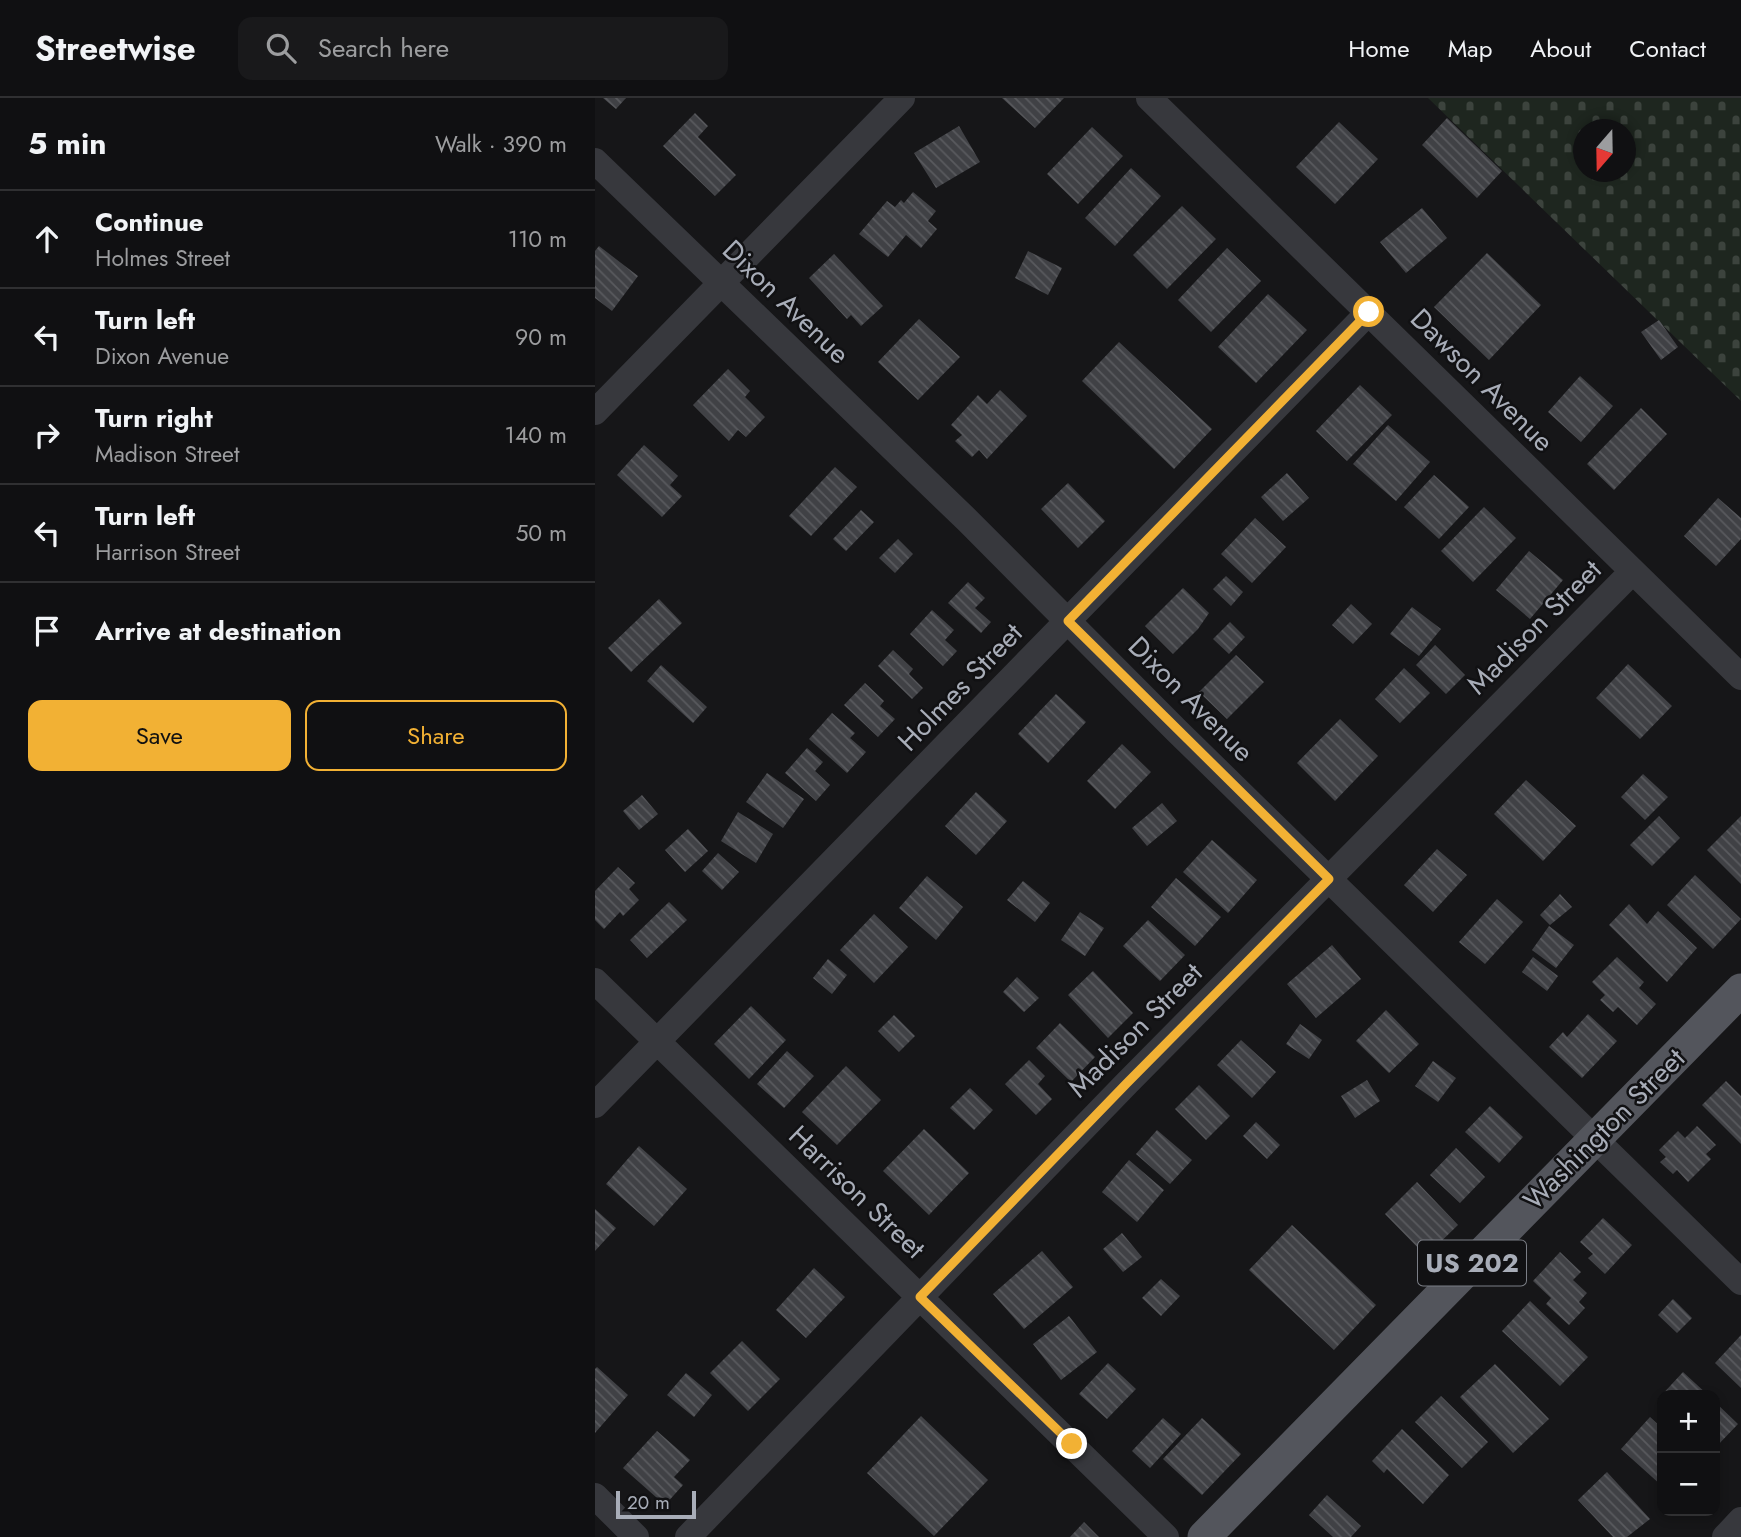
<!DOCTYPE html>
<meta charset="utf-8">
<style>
body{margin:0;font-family:Jost,sans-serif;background:#19191b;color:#f1f3f6}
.controls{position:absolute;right:21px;bottom:21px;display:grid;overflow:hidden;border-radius:14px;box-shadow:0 4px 10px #0003}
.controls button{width:63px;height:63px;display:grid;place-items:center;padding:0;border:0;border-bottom:2px solid #303032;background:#101012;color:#f1f3f6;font:35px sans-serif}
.compass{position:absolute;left:978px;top:21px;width:63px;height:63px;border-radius:50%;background:#101012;box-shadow:0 4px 10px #0003;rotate:200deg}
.scale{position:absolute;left:21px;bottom:18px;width:80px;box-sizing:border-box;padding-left:7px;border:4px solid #a8adb8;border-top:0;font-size:19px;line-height:24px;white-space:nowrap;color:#a8adb8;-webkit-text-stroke:5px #111113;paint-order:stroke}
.stop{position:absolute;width:21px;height:21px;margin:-16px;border:5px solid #f2b134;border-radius:50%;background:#fff}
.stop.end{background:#f2b134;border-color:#fff;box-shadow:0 2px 7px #0008}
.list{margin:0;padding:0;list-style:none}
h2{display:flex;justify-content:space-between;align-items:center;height:91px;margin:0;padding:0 28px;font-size:30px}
h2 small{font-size:23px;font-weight:400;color:#9c9d9f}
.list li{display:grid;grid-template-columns:46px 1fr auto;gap:21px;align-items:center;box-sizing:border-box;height:98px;padding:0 28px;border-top:2px solid #303032}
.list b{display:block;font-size:26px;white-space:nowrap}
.list p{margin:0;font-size:23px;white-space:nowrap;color:#9c9d9f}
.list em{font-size:23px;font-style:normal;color:#9c9d9f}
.actions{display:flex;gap:14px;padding:21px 28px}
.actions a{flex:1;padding:16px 0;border:2px solid #f2b134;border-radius:14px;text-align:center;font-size:24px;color:#f2b134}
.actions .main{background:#f2b134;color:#111}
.icon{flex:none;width:38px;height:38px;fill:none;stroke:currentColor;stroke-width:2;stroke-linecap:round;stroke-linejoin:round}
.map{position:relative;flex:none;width:1146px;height:1439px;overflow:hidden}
header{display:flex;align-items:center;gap:42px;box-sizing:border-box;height:98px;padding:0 35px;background:#101012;border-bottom:2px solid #303032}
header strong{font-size:33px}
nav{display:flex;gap:38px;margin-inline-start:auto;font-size:24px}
.search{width:490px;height:63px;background:#19191b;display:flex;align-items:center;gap:18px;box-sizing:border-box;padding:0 24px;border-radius:14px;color:#9c9d9f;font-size:26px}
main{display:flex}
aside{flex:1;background:#101012}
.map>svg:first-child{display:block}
.cemetery{fill:url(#cemetery-stones);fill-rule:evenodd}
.building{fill:url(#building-back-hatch)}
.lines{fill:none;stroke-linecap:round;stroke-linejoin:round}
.minor{stroke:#37383d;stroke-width:26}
.major{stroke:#53555c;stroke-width:33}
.route{stroke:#f2b134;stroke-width:9}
.labels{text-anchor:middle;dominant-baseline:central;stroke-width:5;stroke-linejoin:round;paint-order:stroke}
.shield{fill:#111113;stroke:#7b7e86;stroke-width:2}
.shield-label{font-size:26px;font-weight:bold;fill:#a8adb8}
.street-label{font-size:28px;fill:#a8adb8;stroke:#111113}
</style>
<header>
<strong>Streetwise</strong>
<div class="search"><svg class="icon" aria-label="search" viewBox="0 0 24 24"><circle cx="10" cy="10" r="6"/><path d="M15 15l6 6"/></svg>Search here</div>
<nav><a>Home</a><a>Map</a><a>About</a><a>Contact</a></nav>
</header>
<main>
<aside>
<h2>5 min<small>Walk · 390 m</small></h2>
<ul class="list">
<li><svg class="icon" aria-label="ahead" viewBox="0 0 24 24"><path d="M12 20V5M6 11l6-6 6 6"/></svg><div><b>Continue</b><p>Holmes Street</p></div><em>110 m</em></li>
<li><svg class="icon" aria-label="left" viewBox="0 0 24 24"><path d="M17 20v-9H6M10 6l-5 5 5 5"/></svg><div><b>Turn left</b><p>Dixon Avenue</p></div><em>90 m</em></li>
<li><svg class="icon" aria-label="right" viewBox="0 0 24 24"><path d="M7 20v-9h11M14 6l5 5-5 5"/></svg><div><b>Turn right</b><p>Madison Street</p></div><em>140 m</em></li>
<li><svg class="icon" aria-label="left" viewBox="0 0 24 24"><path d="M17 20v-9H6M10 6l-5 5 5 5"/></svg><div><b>Turn left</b><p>Harrison Street</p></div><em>50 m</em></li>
<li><svg class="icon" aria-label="arrive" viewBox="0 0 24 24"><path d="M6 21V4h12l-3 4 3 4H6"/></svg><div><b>Arrive at destination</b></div></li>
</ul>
<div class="actions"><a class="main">Save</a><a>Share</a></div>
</aside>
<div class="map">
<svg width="1146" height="1439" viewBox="0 0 1146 1439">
<defs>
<pattern id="cemetery-stones" width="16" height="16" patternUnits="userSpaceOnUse" patternTransform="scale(1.75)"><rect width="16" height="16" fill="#1e261f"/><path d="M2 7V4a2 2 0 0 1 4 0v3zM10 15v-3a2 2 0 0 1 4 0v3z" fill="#3c433d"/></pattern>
<pattern id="building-back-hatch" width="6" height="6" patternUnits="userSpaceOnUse" patternTransform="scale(1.75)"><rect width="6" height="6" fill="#404145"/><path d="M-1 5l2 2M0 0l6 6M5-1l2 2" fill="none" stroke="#595a5e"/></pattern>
</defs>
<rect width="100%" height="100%" fill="#161618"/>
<!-- cemetery -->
<path class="cemetery" d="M833 0H1146V303ZM988 32H1030V74H988Z"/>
<!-- building -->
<path class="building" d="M8 0H31L21 11Z
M407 0H469L440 30Z
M100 15 113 28 103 39 141 77 120 98 68 48Z
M852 20 907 73 882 100 827 47Z
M744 24 783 61 740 106 701 69Z
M364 28 385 64 341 90 319 55Z
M497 29 528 58 483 106 452 76Z
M536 70 566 98 520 148 490 120Z
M318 94 341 113 333 123 342 131 326 150 311 137 293 159 264 136 292 103 300 109 306 102 309 105Z
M587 108 621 141 572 191 538 157Z
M827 110 852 140 811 175 785 144Z
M4 148 43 178 17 213 0 200V153Z
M632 150 666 183 616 234 583 202Z
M433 153 467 170 453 197 420 180Z
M892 155 946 207 894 262 839 209Z
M239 156 288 208 266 228 256 217 252 221 214 180Z
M673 196 712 232 661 285 623 249Z
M324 221 365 259 323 302 283 264Z
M1064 222 1083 249 1066 262 1046 234Z
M524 244 617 331 579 371 487 283Z
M133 271 155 293 150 299 170 319 151 339 143 332 134 343 98 307Z
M985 278 1018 308 986 344 953 314Z
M765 287 797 317 752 363 721 333Z
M405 292 432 318 392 361 384 352 377 359 360 343 367 337 356 327 383 297 392 306Z
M1046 310 1072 336 1019 392 992 366Z
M793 327 835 364 801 403 758 366Z
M49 347 83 378 75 387 87 398 67 419 22 377Z
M240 369 262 389 216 438 194 418Z
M692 375 714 400 688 423 666 399Z
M839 377 874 409 844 441 809 409Z
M473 385 510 423 483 450 446 411Z
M1123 400 1146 420V441L1121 468 1089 438Z
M889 409 921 440 878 484 846 453Z
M266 412 279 424 251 453 238 441Z
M660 420 691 449 657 485 626 456Z
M303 441 318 456 300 475 284 460Z
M934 453 968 482 935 521 901 492Z
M631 478 648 494 636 508 618 491Z
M373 484 390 500 380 510 396 524 386 535 353 505Z
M588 490 614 515 603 531 578 556 550 528Z
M64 501 87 525 36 574 13 550Z
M756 506 777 526 758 546 737 527Z
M817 509 846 531 824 558 795 536Z
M337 512 359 532 350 542 362 553 348 568 315 536Z
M635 524 650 539 634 556 618 541Z
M840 547 870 577 851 596 821 567Z
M298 552 318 571 314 576 328 590 317 601 283 568Z
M641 557 669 584 632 621 604 594Z
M1033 566 1077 608 1045 641 1001 600Z
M66 567 112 609 98 625 52 583Z
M809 570 835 595 805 625 780 601Z
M270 585 289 603 285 608 300 621 283 639 249 607Z
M461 596 491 624 453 665 423 636Z
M237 615 260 635 255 640 271 654 252 675 214 641Z
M745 621 783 658 740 703 702 665Z
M527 646 556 674 520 711 492 683Z
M212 650 228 664 220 673 235 687 221 703 190 675Z
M172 675 209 701 188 730 151 704Z
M1048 676 1073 699 1050 722 1026 699Z
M931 682 981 728 948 763 899 716Z
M381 694 412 723 381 757 350 728Z
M47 697 63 716 44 732 28 713Z
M567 705 582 723 552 748 537 730Z
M143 714 178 736 161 765 126 743Z
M1064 718 1085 740 1057 768 1035 747Z
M1146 718V786L1112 752Z
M93 731 113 753 90 774 70 752Z
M617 742 662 782 633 815 588 774Z
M842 751 872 777 838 814 809 787Z
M123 755 144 774 127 792 107 773Z
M23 769 40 785 34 791 44 802 28 818 25 814 9 831 0 822V793Z
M1100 777 1146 821 1118 851 1072 807Z
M332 778 368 809 341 842 304 810Z
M581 780 626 819 600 848 556 809Z
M428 783 455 805 440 824 412 802Z
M965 796 977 809 955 827 945 817Z
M902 801 928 824 890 866 864 844Z
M74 804 92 822 52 860 35 842Z
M1034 806 1052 826 1063 813 1102 850 1072 884 1014 827Z
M485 814 509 830 490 858 466 842Z
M279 816 313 849 279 885 245 852Z
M553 822 590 857 565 883 528 848Z
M954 828 979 847 961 870 937 852Z
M737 847 766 881 721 920 692 886Z
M938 859 963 878 952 893 927 874Z
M1022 859 1049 884 1044 890 1061 906 1042 927 1023 909 1018 914 1005 902 1010 897 997 884Z
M233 861 252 877 237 896 218 880Z
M498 873 538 915 513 940 473 897Z
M422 879 444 900 429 914 408 894Z
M156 908 191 942 154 981 119 946Z
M791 912 824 946 794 975 761 943Z
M993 916 1022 943 987 980 954 949 968 934 972 939Z
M299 917 320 938 304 954 283 933Z
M465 925 500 959 476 984 441 950Z
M705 926 727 942 714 961 691 946Z
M646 942 681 974 657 1000 622 967Z
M192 953 219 978 189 1010 162 986Z
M434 962 450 978 443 986 457 1001 441 1017 410 986Z
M838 963 861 980 843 1004 820 988Z
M251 968 286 1002 242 1047 207 1014Z
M772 982 785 1003 760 1020 746 998Z
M1131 983 1146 998V1046L1107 1007Z
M604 987 635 1018 611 1042 580 1011Z
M375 990 398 1012 379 1032 355 1010Z
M895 1008 928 1039 904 1065 870 1034Z
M661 1024 685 1047 672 1061 648 1038Z
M1102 1028 1121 1047 1111 1056 1116 1061 1093 1084 1082 1072 1078 1076 1065 1064 1071 1059 1064 1052 1083 1033 1090 1040Z
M329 1031 374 1075 334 1117 288 1073Z
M562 1032 597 1062 575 1086 541 1056Z
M44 1048 92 1091 59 1128 11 1086Z
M861 1050 890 1079 865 1105 835 1077Z
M534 1062 569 1092 542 1124 507 1094Z
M822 1084 863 1127 831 1158 790 1116Z
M0 1111 21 1130 0 1153Z
M1008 1120 1037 1147 1010 1176 993 1160 998 1156 985 1144Z
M697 1127 781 1207 739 1252 654 1172Z
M527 1135 547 1159 528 1174 508 1151Z
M447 1153 478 1189 429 1231 398 1196Z
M965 1154 986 1174 978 1182 992 1195 984 1204 990 1210 974 1227 951 1206 956 1200 938 1183Z
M219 1170 250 1199 211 1240 181 1212Z
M566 1181 585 1198 566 1218 547 1200Z
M1078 1201 1097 1220 1082 1235 1063 1217Z
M935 1203 993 1259 965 1288 907 1233Z
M474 1218 502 1254 466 1282 438 1246Z
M1146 1237V1290L1120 1265Z
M147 1243 185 1281 153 1313 115 1275Z
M513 1265 541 1291 512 1321 484 1296Z
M900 1266 954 1321 918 1355 865 1299Z
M2 1269 33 1297 0 1335V1271Z
M1088 1274 1113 1297H1067V1304L1064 1300Z
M91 1275 117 1297 99 1319 72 1297Z
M846 1298 893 1344 867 1370 820 1324Z
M1120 1304 1143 1326 1120 1350Z
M326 1318 393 1382 339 1438 272 1375Z
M1055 1319 1067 1330V1388L1026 1351Z
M568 1320 586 1336 555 1370 537 1353Z
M607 1320 646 1356 607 1397 568 1361Z
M807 1331 854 1377 828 1406 792 1371 789 1375 777 1363Z
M62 1333 95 1362 79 1379 88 1387 70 1407 28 1370Z
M1012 1374 1055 1421 1032 1439H1018L983 1402Z
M732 1397 766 1428 756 1439H738L714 1417Z
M489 1424 504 1439H475Z"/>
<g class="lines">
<!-- minor -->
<path class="minor" d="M554 0 1146 579
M0 63 373 423 582 633 1146 1184
M0 314 307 0
M0 883 571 1439
M0 1007 774 214
M0 1398 41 1439
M93 1439 532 985 1037 474
M1130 1439 1146 1422"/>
<!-- major -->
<path class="major" d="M609 1439 1146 892"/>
</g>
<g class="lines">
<!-- route -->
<path class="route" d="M477 1346 325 1199 532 985 734 781 473 523 774 214"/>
</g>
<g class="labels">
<!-- shield labels -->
<rect class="shield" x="823" y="1142.5" width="108" height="45" rx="5"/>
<g class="shield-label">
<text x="877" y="1165">US 202</text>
</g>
<!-- street labels -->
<g class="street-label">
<text transform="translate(191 204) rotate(44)">Dixon Avenue</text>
<text transform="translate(887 282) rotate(45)">Dawson Avenue</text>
<text transform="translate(939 529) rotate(-45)">Madison Street</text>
<text transform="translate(365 589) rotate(-46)">Holmes Street</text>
<text transform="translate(596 601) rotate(45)">Dixon Avenue</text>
<text transform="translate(540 932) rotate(-45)">Madison Street</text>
<text transform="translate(1009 1031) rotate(-45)">Washington Street</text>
<text transform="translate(262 1094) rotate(44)">Harrison Street</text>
</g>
</g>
</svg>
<div class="controls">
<button>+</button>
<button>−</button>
</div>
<svg class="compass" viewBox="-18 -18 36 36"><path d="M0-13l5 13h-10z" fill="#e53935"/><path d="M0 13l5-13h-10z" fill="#9c9d9f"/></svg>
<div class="scale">20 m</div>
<div class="stop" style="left:774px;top:214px"></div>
<div class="stop end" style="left:477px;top:1346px"></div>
</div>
</main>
